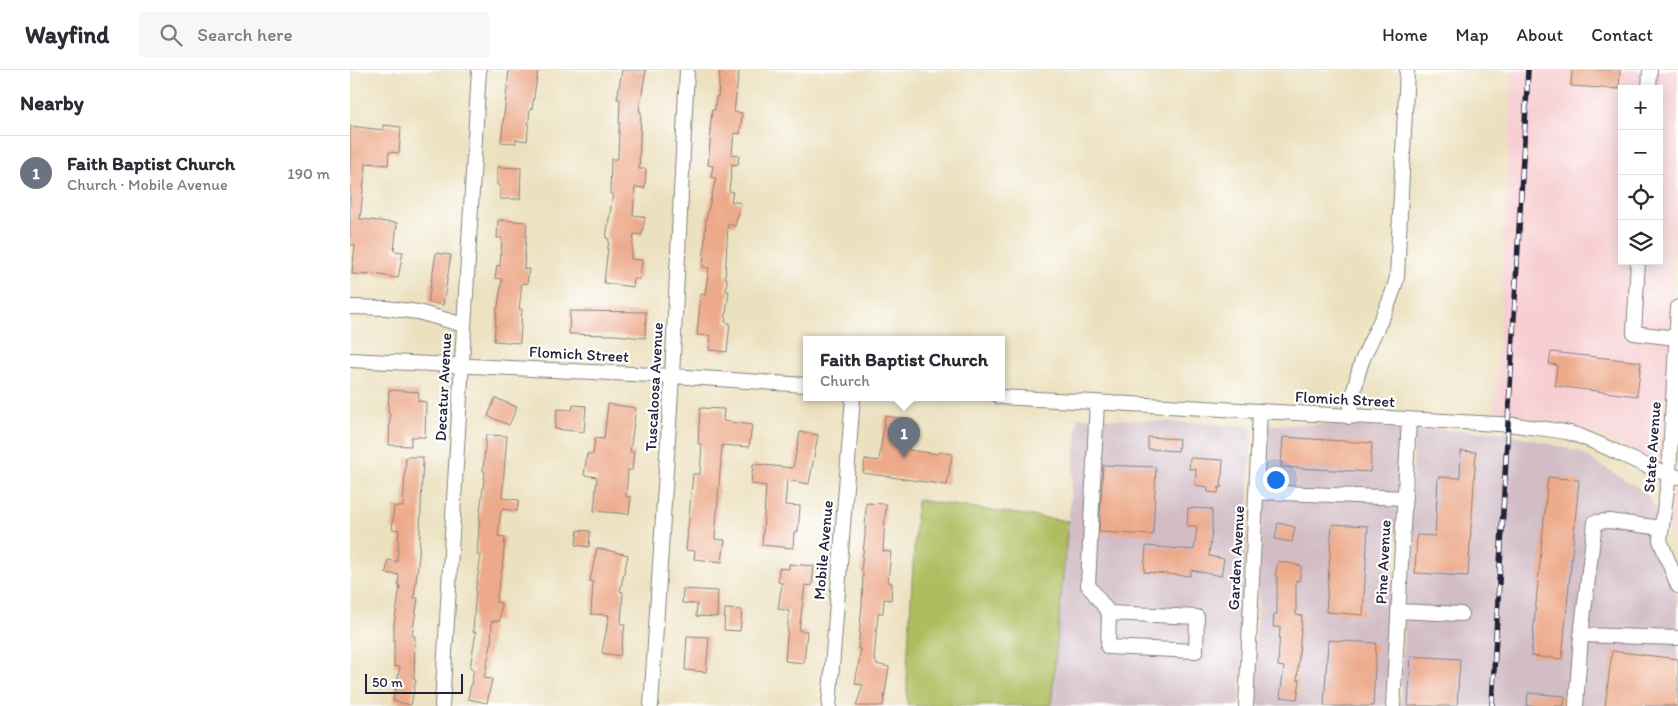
<!DOCTYPE html>
<meta charset="utf-8">
<style>
body{margin:0;font-family:Itim,sans-serif;background:#f7f7f7;color:#2b2b33}
.controls{position:absolute;right:15px;top:15px;display:grid;overflow:hidden;border-radius:0px;box-shadow:0 2px 12px #0003}
.controls button{width:45px;height:45px;display:grid;place-items:center;padding:0;border:0;border-bottom:1px solid #e1e1e2;background:#fff;color:#2b2b33;font:25px sans-serif}
.scale{position:absolute;left:15px;bottom:12px;width:98px;box-sizing:border-box;padding-left:5px;border:2px solid #22223b;border-top:0;font-size:14px;line-height:18px;white-space:nowrap;color:#22223b;-webkit-text-stroke:4px #fff;paint-order:stroke}
.you{position:absolute;left:925px;top:409px;width:18px;height:18px;margin:-12px;border:4px solid #fff;border-radius:50%;background:#1a73e8;box-shadow:0 0 0 8px #1a73e833}
.badge{display:grid;place-items:center;width:32px;height:32px;border-radius:50%;background:#d1495b;color:#fff;font-size:16px;font-weight:700}
.pin{position:absolute;translate:-50% -41px;filter:drop-shadow(0 1px 2px #0008)}
.pin::after{content:'';position:absolute;top:26px;width:18px;height:15px;background:inherit;clip-path:polygon(0 0,100% 0,50% 100%)}
.popup{position:absolute;left:453px;top:266px;width:202px;height:65px;box-sizing:border-box;display:grid;place-content:center;border-radius:0px;background:#fff;filter:drop-shadow(0 1px 4px #0005);font-size:16px;white-space:nowrap;color:#7c7c81}
.popup b{font-size:19px;color:#2b2b33}
.popup::after{content:'';position:absolute;left:50%;top:100%;margin-left:-10px;border:10px solid transparent;border-top-color:#fff}
.list{margin:0;padding:0;list-style:none}
h2{display:flex;justify-content:space-between;align-items:center;height:65px;margin:0;padding:0 20px;font-size:21px}
h2 small{font-size:16px;font-weight:400;color:#7c7c81}
.list li{display:grid;grid-template-columns:32px 1fr auto;gap:15px;align-items:center;box-sizing:border-box;height:75px;padding:0 20px;border-top:1px solid #e1e1e2}
.list b{display:block;font-size:19px;white-space:nowrap}
.list p{margin:0;font-size:16px;white-space:nowrap;color:#7c7c81}
.list em{font-size:16px;font-style:normal;color:#7c7c81}
.icon{flex:none;width:28px;height:28px;fill:none;stroke:currentColor;stroke-width:2;stroke-linecap:round;stroke-linejoin:round}
.map{position:relative;flex:none;width:1328px;height:636px;overflow:hidden}
header{display:flex;align-items:center;gap:30px;box-sizing:border-box;height:70px;padding:0 25px;background:#fff;border-bottom:1px solid #e1e1e2}
header strong{font-size:24px}
nav{display:flex;gap:28px;margin-inline-start:auto;font-size:18px}
.search{width:350px;height:45px;background:#f7f7f7;display:flex;align-items:center;gap:12px;box-sizing:border-box;padding:0 18px;border-radius:0px;color:#7c7c81;font-size:19px}
main{display:flex}
aside{flex:1;background:#fff}
.map>svg:first-child{display:block}
.built{fill:#f7cfd2;fill-rule:evenodd}
.industrial{fill:#d2bdc6}
.green{fill:#aebd5f;stroke:#68704d}
.building{fill:#edaa8b}
.lines{fill:none;stroke-linecap:round;stroke-linejoin:round}
.minor-casing{stroke:#87827d;stroke-width:16}
.minor{stroke:#fff;stroke-width:14}
.rail-casing{stroke:#22223b;stroke-width:5.5}
.rail{stroke:#fff;stroke-width:4;stroke-dasharray:11;stroke-linecap:butt}
.labels{text-anchor:middle;dominant-baseline:central;stroke-width:4.5;stroke-linejoin:round;paint-order:stroke}
.street-label{font-size:16px;fill:#22223b;stroke:#fff}
</style>
<header>
<strong>Wayfind</strong>
<div class="search"><svg class="icon" aria-label="search" viewBox="0 0 24 24"><circle cx="10" cy="10" r="6"/><path d="M15 15l6 6"/></svg>Search here</div>
<nav><a>Home</a><a>Map</a><a>About</a><a>Contact</a></nav>
</header>
<main>
<aside>
<h2>Nearby<small></small></h2>
<ul class="list">
<li><span class="badge" style="background:#6b7280">1</span><div><b>Faith Baptist Church</b><p>Church · Mobile Avenue</p></div><em>190 m</em></li>
</ul>
</aside>
<div class="map">
<svg width="1328" height="636" viewBox="0 0 1328 636">
<rect width="100%" height="100%" fill="#fff"/>
<filter id="ink" filterUnits="userSpaceOnUse"><feTurbulence type="fractalNoise" baseFrequency=".02" numOctaves="2"/><feDisplacementMap in="SourceGraphic" scale="10" xChannelSelector="R" yChannelSelector="G"/><feConvolveMatrix kernelMatrix="1 2 1 2 8 2 1 2 1" color-interpolation-filters="sRGB"/></filter>
<filter id="wash" filterUnits="userSpaceOnUse"><feTurbulence type="fractalNoise" baseFrequency=".0096" numOctaves="4" result="noise"/><feDisplacementMap in="SourceGraphic" scale="20" xChannelSelector="R" yChannelSelector="G"/><feGaussianBlur stdDeviation="1.12" result="paint"/><feColorMatrix in="noise" values="0 0 0 0 0 0 0 0 0 0 0 0 0 0 0 0 0 1.4 0 .05"/><feComposite in="paint" operator="in"/></filter>
<g filter="url(#wash)">
<rect width="100%" height="100%" fill="#ece1bf"/>
<!-- built -->
<path class="built" d="M1163 0H1328V115L1312 394 1247 365 1223 356 1168 348 1144 347ZM1272 19H1309V191H1272Z
M1324 414 1328 415V474L1318 458Z"/>
<!-- industrial -->
<path class="industrial" d="M728 347 902 356 889 636H701Z
M986 354 1052 358 1036 636H903L916 355Z
M1065 358 1157 363 1229 382 1295 422 1307 440 1303 474 1328 531V636H1050Z"/>
<!-- green -->
<path class="green" d="M567 430 718 451 701 636H557V595Z"/>
<g id="blocks">
<!-- building -->
<path class="building" d="M159 0H188L182 39H180L177 71 166 69V73L151 72Z
M272 0H296L289 41H291L289 99H296L295 118 285 117 283 145 295 147 292 165 284 164 281 189 292 190 290 209H284L283 217 254 213 259 169 256 168 263 124H260L261 89H268L270 29H267Z
M370 0H389L384 42 392 43 390 64 384 63 382 84 389 85 388 95 382 94 379 121 383 122 381 131 391 133 385 156 378 154 375 208H377L376 221H379L375 252 380 253 377 282 359 280 361 266 347 265 351 224 355 225 359 198 353 197 356 149 366 108 361 107 363 96 358 95 361 61H360L362 40H365L366 27H368Z
M1222 0H1270L1269 19 1221 16Z
M33 55 51 57 49 83 39 82 38 95 16 93 10 149 47 153 44 181 53 182 48 208 19 203V205L2 204 5 175H0V56L33 60Z
M147 97 171 98 170 129H150V115H147Z
M148 150 177 152 174 199H179L177 214 172 213 169 239H172L170 273 144 271 147 237H148L152 209 145 208 147 195 150 196 152 168H147Z
M86 183 101 185 93 235 78 232Z
M220 241 296 242 295 268 264 265 219 264Z
M1201 282 1291 292 1287 326 1205 316 1207 295 1199 294Z
M39 320 69 322 68 331 76 332 75 367H61V376L39 375 40 344 38 343Z
M145 328 167 337 159 355 138 346Z
M258 334 286 338 280 382H284L282 400H278L276 427H281L279 444 244 441 247 407 234 405 237 384H243L245 368 254 369Z
M223 335 236 336 234 362 205 359 207 339 222 340Z
M350 338 374 339 373 351 402 355 399 377 372 375 365 469 375 470 372 492 344 489 345 481 336 480 343 404H350L352 374H348Z
M535 346 563 350 559 380 588 384 589 382 602 384 597 415 513 403 515 389 529 391Z
M450 362 468 365 459 414 437 410 435 435 450 436 448 462H444L443 478 412 475 416 416 401 414 403 394 443 398Z
M136 365 157 366 152 428 169 430 167 441 152 439 150 446 148 466 155 467 152 499 146 532 151 533 150 551H142L141 574 134 608 142 609 137 633 118 629 124 599 120 598 126 562H123L126 517 131 486 127 485 130 443 135 402 133 401Z
M798 367 829 369 828 381 798 379Z
M933 367 1022 373 1020 402 931 397Z
M1111 381 1126 382 1118 506 1065 503 1067 465 1085 466 1088 407 1110 408Z
M56 387H73L69 486 64 528H68L62 566H65L64 609 66 610 61 635 43 631 50 597 44 596V556L50 516 48 515 49 505 36 503 38 490 47 492 49 460 42 459 44 436 53 437Z
M840 388 873 390 871 418 869 417 868 423 858 422V417L845 415 846 399H839Z
M753 395 806 397 803 465 749 462Z
M1198 407 1229 410 1212 589 1181 586Z
M516 433 536 434 533 481 541 482 538 512 542 513 541 530 534 529 533 543H528L524 590H526V594L539 597 533 636H506L513 615 505 614 511 579H508L512 534 513 502 511 501 515 465Z
M838 438 862 439V460L859 486 874 489 871 506 841 500 840 506 794 502 796 476 844 480 847 456H837Z
M928 453 945 457 942 472 925 469Z
M982 454 1018 456 1013 545 976 542Z
M228 460 240 461 239 477 226 475Z
M247 478 278 485 270 521 273 522 271 554 275 555 270 586 252 583 259 545 241 544 243 512 240 511Z
M928 491 952 496 949 511 946 510V545L952 546 947 610H950L947 629 930 627 934 597 928 596 930 557H923L924 544H927V506H925Z
M439 494 464 496 462 516 455 515 449 561H457L454 593 435 591 439 541 428 539 432 513 428 512 429 498 439 499Z
M333 519 368 521 367 547 346 546 347 534 332 533Z
M375 539 392 540 390 561 374 560Z
M337 566 359 567 356 602 335 600Z
M978 570 1026 573 1023 636H974Z
M1262 581 1328 589V636H1255Z
M1061 586 1110 589 1107 636H1058Z
M1178 623 1215 626 1214 636H1177Z"/>
</g>
</g>
<g filter="url(#ink)">
<use href="#blocks" fill-opacity="0" stroke="#87827d" stroke-width="1"/>
<g class="lines">
<defs>
<path id="minor" d="M1299 19 1300 0
M1288 191 1284 263 1326 268
M0 237 36 238 68 242 114 255
M1328 237 1319 405 1310 470 1328 516
M0 290 322 306 456 315
M650 327 1166 355C1184 358 1203 359 1220 363 1257 374 1290 397 1328 407
M747 332 738 515 759 543 847 547 846 581 758 577 759 543
M999 347C1003 329 1005 311 1011 294 1022 264 1040 238 1047 207L1057 0
M906 422 1055 428
M1048 541 1111 544
M1231 565 1328 568
M92 636 129 0
M301 636 322 306 337 0
M479 636 503 327
M896 636 910 341
M1043 636 1059 350
M1226 636 1231 565 1245 452 1260 451 1311 458"/>
</defs>
<!-- minor casing -->
<use href="#minor" class="minor-casing"/>
<!-- minor -->
<use href="#minor" class="minor"/>
<defs>
<path id="rail" d="M1142 636 1178 0"/>
</defs>
<!-- rail casing -->
<use href="#rail" class="rail-casing"/>
<!-- rail -->
<use href="#rail" class="rail"/>
</g>
</g>
<g class="labels">
<!-- street labels -->
<g class="street-label">
<text transform="translate(229 284) rotate(3)">Flomich Street</text>
<text transform="translate(93 317) rotate(-87)">Decatur Avenue</text>
<text transform="translate(304 317) rotate(-87)">Tuscaloosa Avenue</text>
<text transform="translate(995 329) rotate(3)">Flomich Street</text>
<text transform="translate(1302 377) rotate(-86)">State Avenue</text>
<text transform="translate(473 480) rotate(-85)">Mobile Avenue</text>
<text transform="translate(886 488) rotate(-87)">Garden Avenue</text>
<text transform="translate(1033 492) rotate(-87)">Pine Avenue</text>
</g>
</g>
</svg>
<div class="controls">
<button>+</button>
<button>−</button>
<button><svg class="icon" aria-label="locate" viewBox="0 0 24 24"><circle cx="12" cy="12" r="6"/><path d="M12 2v4M12 18v4M2 12h4M18 12h4"/></svg></button>
<button><svg class="icon" aria-label="layers" viewBox="0 0 24 24"><path d="M12 4l9 5-9 5-9-5zM3 14l9 5 9-5"/></svg></button>
</div>
<div class="scale">50 m</div>
<div class="you"></div>
<div class="pin badge" style="left:554px;top:388px;background:#6b7280">1</div>
<div class="popup"><b>Faith Baptist Church</b>Church</div>
</div>
</main>
